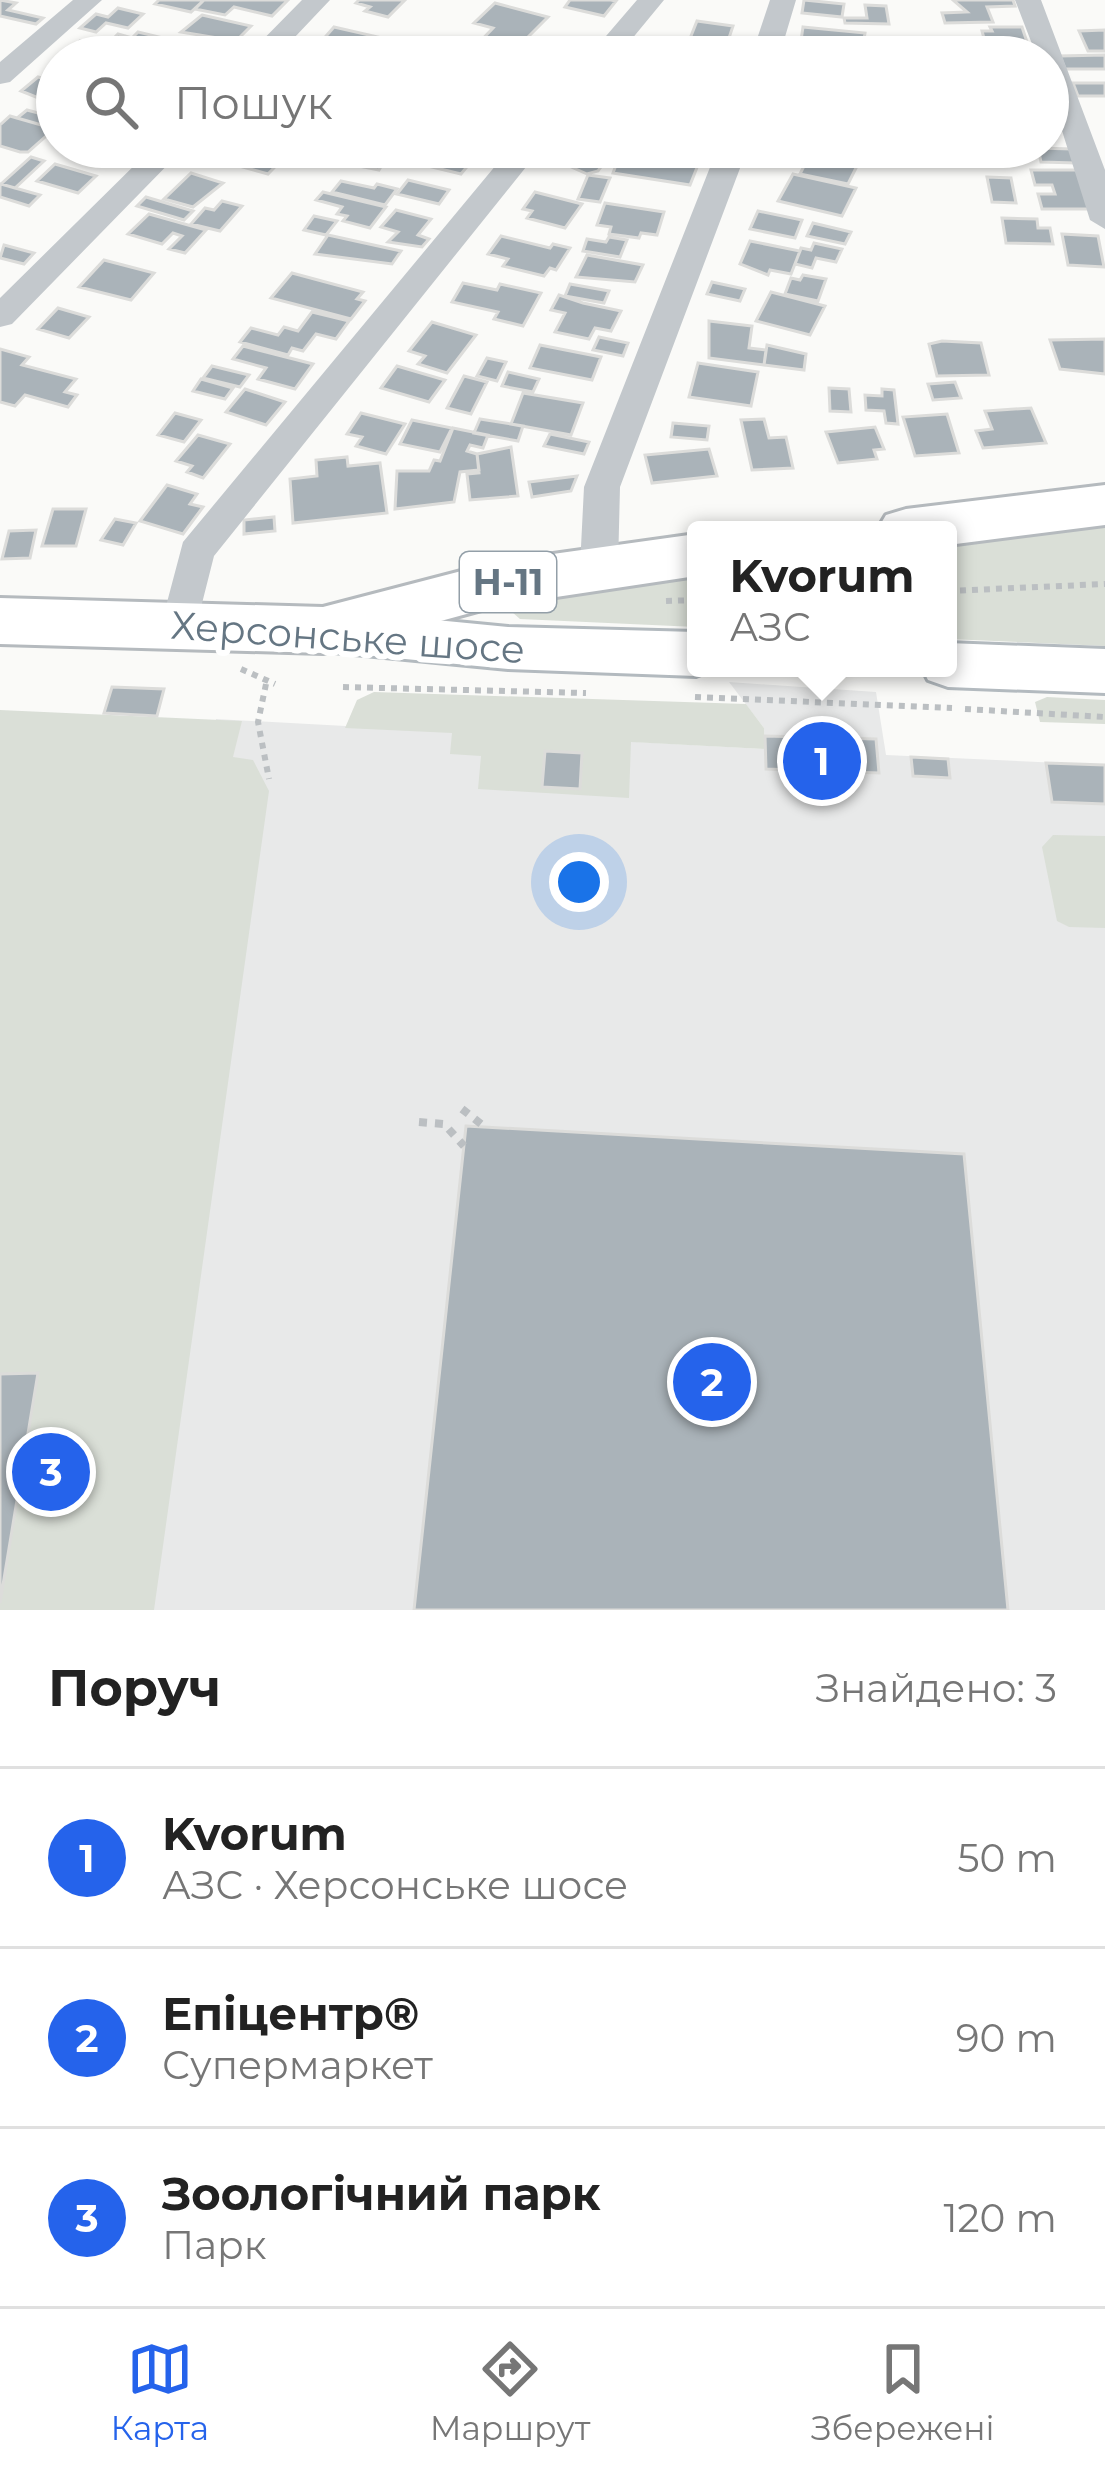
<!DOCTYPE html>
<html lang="uk">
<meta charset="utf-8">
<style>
body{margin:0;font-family:Montserrat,sans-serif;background:#f2f2f2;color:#222}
.you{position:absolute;left:579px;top:882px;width:42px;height:42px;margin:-30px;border:9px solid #fff;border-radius:50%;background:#1a73e8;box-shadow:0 0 0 18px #1a73e833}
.badge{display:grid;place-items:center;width:78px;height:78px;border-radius:50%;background:#2563eb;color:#fff;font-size:39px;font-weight:700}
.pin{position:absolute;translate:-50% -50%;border:6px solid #fff;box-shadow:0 3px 12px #0006}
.popup{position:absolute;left:687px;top:521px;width:270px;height:156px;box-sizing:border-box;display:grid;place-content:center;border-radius:12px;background:#fff;filter:drop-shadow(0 3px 9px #0005);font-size:39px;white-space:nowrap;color:#767676}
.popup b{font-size:45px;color:#222}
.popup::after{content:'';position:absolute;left:50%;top:100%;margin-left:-24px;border:24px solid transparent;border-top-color:#fff}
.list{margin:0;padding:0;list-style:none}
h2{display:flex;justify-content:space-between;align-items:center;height:156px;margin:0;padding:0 48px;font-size:51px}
h2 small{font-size:39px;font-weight:400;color:#767676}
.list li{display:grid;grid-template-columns:78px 1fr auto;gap:36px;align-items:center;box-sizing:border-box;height:180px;padding:0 48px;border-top:3px solid #e0e0e0}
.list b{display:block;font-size:45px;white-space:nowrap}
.list p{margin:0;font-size:39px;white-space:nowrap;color:#767676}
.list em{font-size:39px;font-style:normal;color:#767676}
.icon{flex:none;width:66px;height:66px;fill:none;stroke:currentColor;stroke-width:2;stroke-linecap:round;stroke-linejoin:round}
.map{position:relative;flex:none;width:1105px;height:1610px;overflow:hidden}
.search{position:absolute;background:#fff;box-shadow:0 3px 9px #0004;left:36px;right:36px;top:36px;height:132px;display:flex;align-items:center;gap:30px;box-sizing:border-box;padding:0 42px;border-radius:66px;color:#767676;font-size:45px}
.sheet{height:696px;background:#fff}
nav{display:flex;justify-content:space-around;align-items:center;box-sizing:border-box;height:168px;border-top:3px solid #e0e0e0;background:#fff;font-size:33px;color:#767676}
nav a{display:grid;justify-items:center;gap:6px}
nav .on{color:#2563eb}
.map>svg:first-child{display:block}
.built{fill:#e8e9e9}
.green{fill:#dadfd7}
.building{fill:#aab3b9;stroke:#dcdcda;stroke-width:3}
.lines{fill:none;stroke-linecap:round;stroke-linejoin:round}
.secondary-casing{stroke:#b3babf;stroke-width:6}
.primary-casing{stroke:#b5babe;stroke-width:6}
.path-far1{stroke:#bbbfc2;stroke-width:6;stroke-dasharray:6 6;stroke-linecap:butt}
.path{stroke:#bbbfc2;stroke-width:8;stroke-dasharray:8 8;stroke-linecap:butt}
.street{fill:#c3c8cc;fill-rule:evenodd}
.secondary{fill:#fff;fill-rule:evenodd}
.primary{fill:#fff;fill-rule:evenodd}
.labels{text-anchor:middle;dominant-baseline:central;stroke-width:12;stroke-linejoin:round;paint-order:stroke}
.shield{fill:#fff;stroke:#939fa8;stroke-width:3}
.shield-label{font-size:36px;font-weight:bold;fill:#657683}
.street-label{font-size:39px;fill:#657683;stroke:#fff}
</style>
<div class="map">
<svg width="1105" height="1610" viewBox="0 0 1105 1610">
<rect width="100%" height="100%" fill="#fafaf8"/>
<!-- built -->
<path class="built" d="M729 682 876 692 886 755 1105 765V1610H83L216 719 765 749 764 728Z"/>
<!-- green -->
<path class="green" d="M1105 521V646L948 639V540Z
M696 570V627L520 619 504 605 507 597Z
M374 692 746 704 764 728 765 749 631 742 629 798 478 789 481 756 450 754 452 733 345 728 357 700Z
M1047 697 1105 700V724L1040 722 1035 702Z
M0 710 242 721 233 757 253 760 269 791 154 1610H0Z
M1053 835 1105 836V928L1069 927 1057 921 1042 847Z"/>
<!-- building -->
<path class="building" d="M0 0 16 3 8 10 43 18 36 24 0 16Z
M159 0H204L191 12 155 4Z
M204 0H288L272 16 234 7 225 15 195 9Z
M359 0H405L388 17 365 11 370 7 356 3Z
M570 0H611L616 1 604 16 565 7Z
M804 0 844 4 842 17 802 13Z
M953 0H1013L1015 6 987 7 993 22 945 23 942 13 967 12Z
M495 3 548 17 508 57 472 50 493 28 474 23Z
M865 5 886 6 889 24 845 23 844 18H867Z
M118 8 143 14 128 28 106 23 96 32 80 28 96 14 108 17Z
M202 15 251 26 236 41 181 32Z
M697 21 733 26 728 41H689Z
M334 27 378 37 372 43 391 48 383 57H367L320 43Z
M803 27 865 33 862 52 846 51V57L799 54Z
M990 27H1022L1027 42H1016L1018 47H1008L1009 51H996L986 46 982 31H992Z
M1105 30V51H1088L1079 31Z
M138 32 159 37 142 53 107 45 118 34 132 38Z
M404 38 429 44 418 57 389 54Z
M80 41 113 49 104 57H62Z
M1105 55V69H1065L1060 56Z
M38 77 57 82 56 105 21 91Z
M1073 83H1105V96H1078Z
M27 110 57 118V124L52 128 17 118Z
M10 116 52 128 54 129 28 152H20L0 146V125Z
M249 147H294L268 174 232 164Z
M350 147H407L395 165 383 163 379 170 339 162Z
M433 147 475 157 461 174 420 164Z
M571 147H573L609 156 598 171 587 174 560 162Z
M1038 148 1072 149 1076 163 1041 162Z
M31 157 44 161 15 188 1 184Z
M815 157 857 166 848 184 800 174 807 160Z
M629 159 667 165 669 160 698 165 690 185 613 173 616 165 626 166Z
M55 164 96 176 78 193 37 181Z
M1031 170H1080L1093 209H1042L1038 194H1055L1052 185H1035Z
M191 173 223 183 193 207 164 199Z
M793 174 856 188 842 216 778 201Z
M588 175 610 178 600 202 578 199Z
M987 177 1011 178 1016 203 992 202Z
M408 180 449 190 439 204 397 194Z
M341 181 374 188 377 184 397 189 385 205 332 192Z
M0 186 1 184 40 195 29 206 0 197Z
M323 192 386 207 370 228 343 221 347 216 337 214 342 207 316 200Z
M535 192 582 204 565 228 527 218 532 211 523 209Z
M146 197 193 211 184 220 137 206Z
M222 201 242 206 220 231 191 224 205 208 214 210Z
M605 203 664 212 657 235 641 233 639 238 609 234 611 227 597 225Z
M396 210 431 219 418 235 429 239 422 247 388 242 398 232 381 227Z
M758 211 802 220 795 238 750 229Z
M149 214 206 230 185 253 169 249 182 236 173 233 162 244 128 234Z
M314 216 337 221 326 235 304 230Z
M1002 218 1037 219 1038 228H1050L1053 244 1006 243Z
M813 223 851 232 845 244 807 236Z
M1062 234 1098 236 1104 267 1068 265Z
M328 235 401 251 392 264 315 254Z
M501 236 550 248 553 244 570 248 556 270 550 268 544 276 503 266 508 259 488 254Z
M609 237 627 240 620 257 583 251 587 239 606 242Z
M750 241 800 251 791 274 770 270 768 275 740 264Z
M814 243 842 249 836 262 816 258 812 268 795 264 801 248 811 250Z
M4 245 34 253 24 264 0 258Z
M587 255 643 265 635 282 576 277Z
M104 260 154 273 131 300 79 287Z
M292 273 363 292 357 299 365 301 351 319 271 298Z
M803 275 826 279 818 301 785 294 791 278 800 280Z
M712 282 745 289 740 301 707 294Z
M463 283 497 290 500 284 541 293 523 326 494 319 498 312 452 302Z
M570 284 609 291 604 303 565 296Z
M771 292 825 306 810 335 756 321Z
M559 295 583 303 621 311 611 331 595 328 589 339 555 332 565 313 551 310Z
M58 308 89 317 69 338 38 329Z
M312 312 349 321 336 339 316 334 303 351 292 348 288 355 240 342 251 328 278 335 284 327 298 331Z
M709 321 752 326 749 348 766 350 764 365 709 358Z
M432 322 476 335 447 373 418 364 425 356 409 351Z
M599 337 628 343 623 356 593 350Z
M1105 339V374L1060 369 1050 340Z
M942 341 981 343 989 375 937 376 929 344Z
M540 345 601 357 592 380 530 368Z
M767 345 806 354 804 370 764 365Z
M243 346 313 364 295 389 258 379 266 368 233 359Z
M0 349 29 357 22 365 76 379 65 392 77 395 68 407 25 395 15 406 0 402Z
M487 358 506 362 497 381 477 376Z
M698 363 758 372 751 406 689 397Z
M212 366 249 375 240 387 203 378Z
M397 366 445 380 429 402 381 388Z
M508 372 539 379 533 392 502 386Z
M464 376 487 382 471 414 447 408Z
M201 379 233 388 225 399 193 391Z
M955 382 961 398 933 400 928 384Z
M829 388 849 389 851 412 830 411Z
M245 389 285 402 266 425 226 412Z
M882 389 894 390 898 424 886 423 884 411 866 410 865 395 882 396Z
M523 393 583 403 571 435 511 424Z
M1031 408 1046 443 983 448 976 431 992 429 985 411Z
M175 413 201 420 184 442 158 435Z
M361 413 405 424 386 454 356 446 362 437 347 434Z
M947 414 959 453 915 456 903 417Z
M480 419 511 424 523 426 518 441 474 433Z
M764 419 769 438 786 437 793 468 752 470 741 420Z
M412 420 452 428 440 452 400 444Z
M673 423 709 426 707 440 671 437Z
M875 427 884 449 874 450 877 459 838 463 826 432Z
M453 428 488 435 483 448 470 445 467 451 477 454 479 470 460 472 454 502 395 509 397 471H429L434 460 440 461Z
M550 434 589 442 584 454 544 446Z
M198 435 230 444 203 478 187 472 192 466 176 461Z
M511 447 518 496 470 500 467 474 479 473 477 454Z
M709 449 717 476 652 483 645 455Z
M347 457 348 466 380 463 387 513 293 523 290 479 317 476 316 460Z
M577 476 571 491 532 497 529 482Z
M167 485 197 494 190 504 203 507 183 534 140 521Z
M53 509H86L76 546H42Z
M274 517 275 531 244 534V520Z
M115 519 136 523 123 545 101 540Z
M36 530 30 558 2 559 9 531Z
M112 687 164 689 157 716 104 713Z
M765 736 876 739 879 773 766 769Z
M545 751 582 753 580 789 542 787Z
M911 757 948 759 950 778 913 776Z
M1046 763 1105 765V804L1052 802Z
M466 1126 964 1154 1008 1610H414Z
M38 1373 0 1603V1374Z"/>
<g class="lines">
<defs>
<path id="secondary" d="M323 609 508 627 696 632V668H716L696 676 508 669 323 651 303 645 295 630 303 615Z
M948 643 1105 649V693L948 687 928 680 922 668H948Z"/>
<path id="primary" d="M1105 485V525L948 545V530H877L886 515 906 509Z
M696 534V576L496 606 323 653 0 644V598L323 607 496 562Z"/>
</defs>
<!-- secondary casing -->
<use href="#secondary" class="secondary-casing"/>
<!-- primary casing -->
<use href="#primary" class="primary-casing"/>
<!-- path-far1 -->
<path class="path-far1" d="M948 591 1105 584
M666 601 696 600
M241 669 275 684
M266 684 258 722 269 779
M343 687 586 693
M695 697 952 708
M965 709 1105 717"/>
<!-- path -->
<path class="path" d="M462 1109 485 1127
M419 1122 444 1124 464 1146"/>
<!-- street -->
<path class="street" d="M73 0H102L10 82 0 84V62Z
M302 0H330L276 57H246Z
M637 0H664L617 57H588Z
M770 0H796L779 57H751Z
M1015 0H1041L1105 170V229L1090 220 1048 86V57H1037Z
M153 147H185L12 324 0 327V298Z
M511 147H542L214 556 194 635 180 640 166 635 161 625 183 542Z
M718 147H748L620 487 618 567 612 577 599 581 586 577 580 567 584 487Z"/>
<!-- secondary -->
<use href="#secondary" class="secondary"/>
<!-- primary -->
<use href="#primary" class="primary"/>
</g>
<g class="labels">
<!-- shield labels -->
<rect class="shield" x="460" y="552" width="96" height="60" rx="9"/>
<g class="shield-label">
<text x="508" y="582">Н-11</text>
</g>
<!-- street labels -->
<g class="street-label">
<text transform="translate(348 637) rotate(4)">Херсонське шосе</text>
</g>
</g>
</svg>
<div class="you"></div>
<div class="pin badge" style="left:822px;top:761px">1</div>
<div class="popup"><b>Kvorum</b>АЗС</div>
<div class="pin badge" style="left:712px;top:1382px">2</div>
<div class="pin badge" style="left:51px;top:1472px">3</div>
<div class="search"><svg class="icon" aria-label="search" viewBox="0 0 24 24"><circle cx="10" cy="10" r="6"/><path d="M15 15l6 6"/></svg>Пошук</div>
</div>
<section class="sheet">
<h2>Поруч<small>Знайдено: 3</small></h2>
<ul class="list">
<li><span class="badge">1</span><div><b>Kvorum</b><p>АЗС · Херсонське шосе</p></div><em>50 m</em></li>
<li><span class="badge">2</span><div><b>Епіцентр®</b><p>Супермаркет</p></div><em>90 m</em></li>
<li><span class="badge">3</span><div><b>Зоологічний парк</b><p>Парк</p></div><em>120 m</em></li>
</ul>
</section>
<nav>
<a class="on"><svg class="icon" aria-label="map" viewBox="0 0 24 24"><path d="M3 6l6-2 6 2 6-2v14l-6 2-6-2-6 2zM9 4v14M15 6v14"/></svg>Карта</a>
<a><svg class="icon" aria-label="directions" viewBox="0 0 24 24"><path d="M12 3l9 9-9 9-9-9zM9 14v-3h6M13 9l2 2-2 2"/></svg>Маршрут</a>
<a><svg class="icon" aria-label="saved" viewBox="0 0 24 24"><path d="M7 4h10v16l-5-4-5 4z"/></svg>Збережені</a>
</nav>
